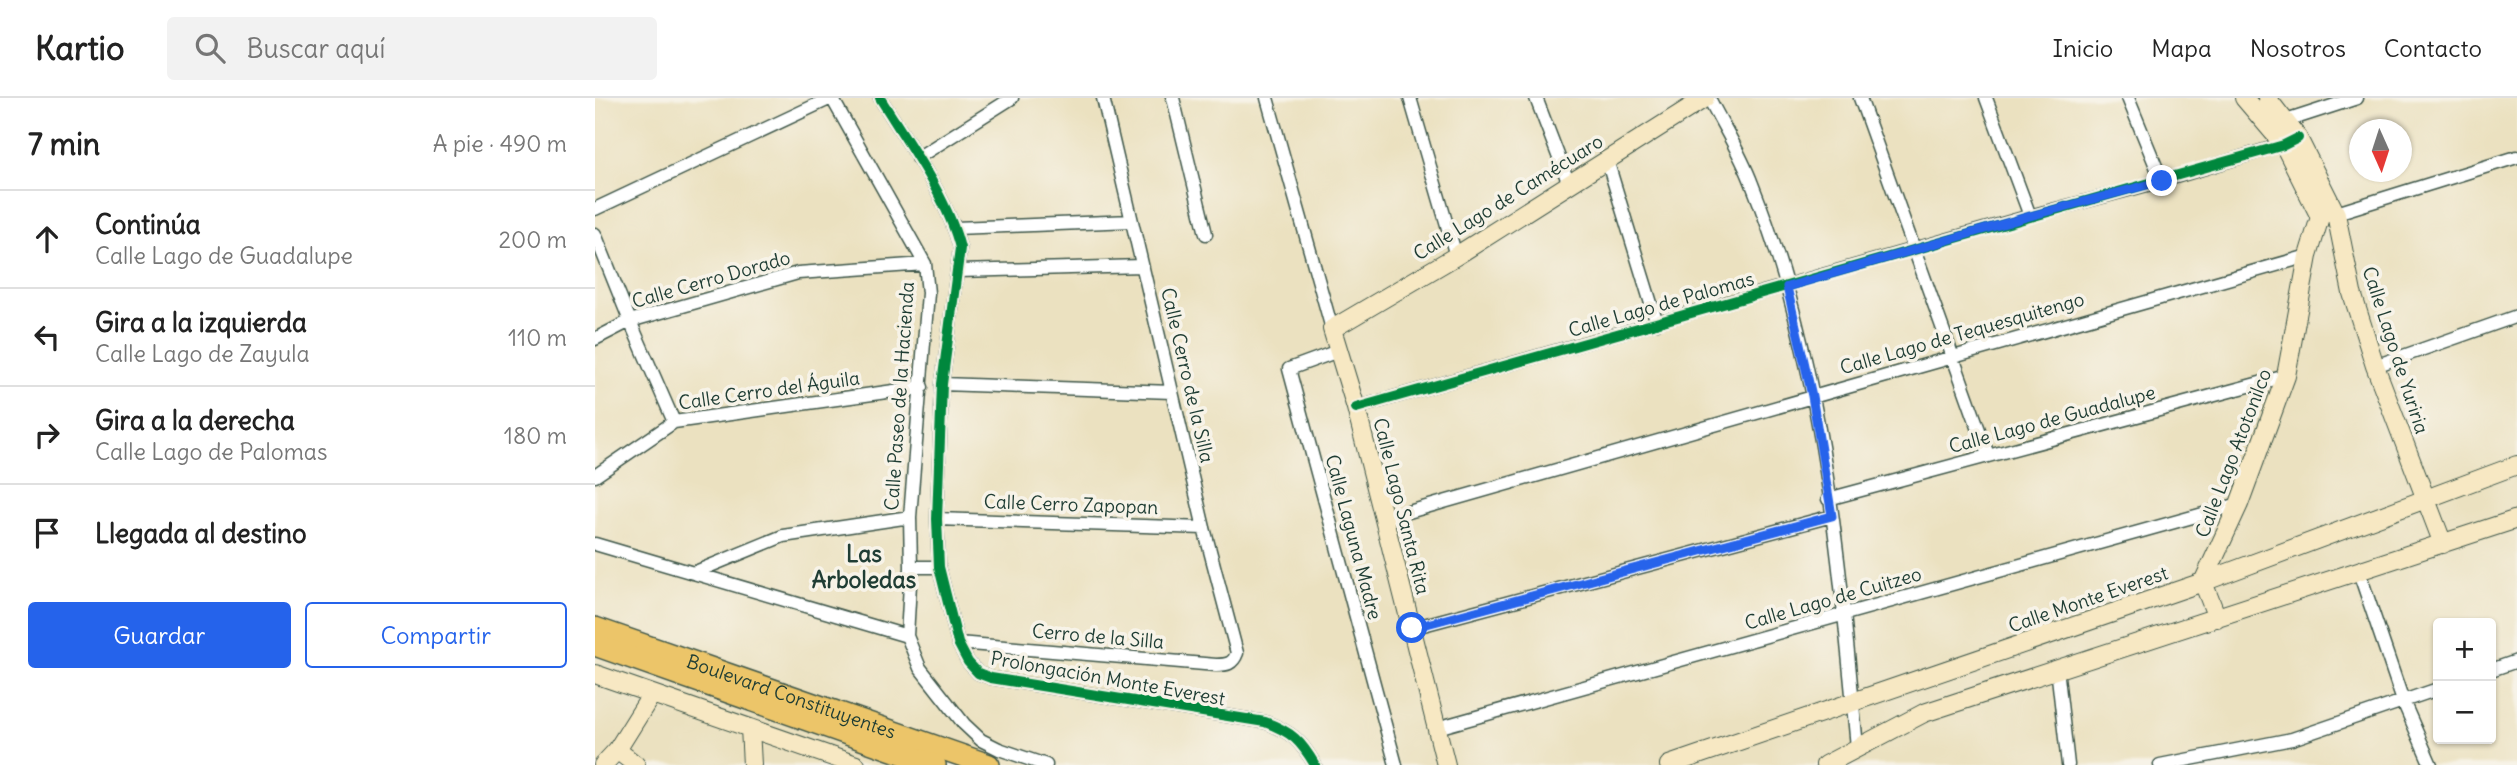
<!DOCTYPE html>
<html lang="es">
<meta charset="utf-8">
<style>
body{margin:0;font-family:Delius,sans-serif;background:#f2f2f2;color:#222}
.controls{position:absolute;right:21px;bottom:21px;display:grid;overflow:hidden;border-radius:7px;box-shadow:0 2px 5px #0004}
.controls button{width:63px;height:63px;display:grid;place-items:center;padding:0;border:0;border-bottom:2px solid #e0e0e0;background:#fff;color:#222;font:35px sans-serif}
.compass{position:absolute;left:1754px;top:21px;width:63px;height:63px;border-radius:50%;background:#fff;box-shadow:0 2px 5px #0004;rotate:177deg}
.stop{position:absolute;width:21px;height:21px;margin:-16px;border:5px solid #2563eb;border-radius:50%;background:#fff}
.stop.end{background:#2563eb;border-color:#fff;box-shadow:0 2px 7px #0008}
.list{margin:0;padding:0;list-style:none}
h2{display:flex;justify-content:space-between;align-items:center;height:91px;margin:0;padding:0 28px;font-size:30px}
h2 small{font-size:23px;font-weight:400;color:#767676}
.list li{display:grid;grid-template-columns:46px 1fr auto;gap:21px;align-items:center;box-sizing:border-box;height:98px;padding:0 28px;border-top:2px solid #e0e0e0}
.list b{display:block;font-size:26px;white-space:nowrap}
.list p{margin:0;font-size:23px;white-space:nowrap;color:#767676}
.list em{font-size:23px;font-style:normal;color:#767676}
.actions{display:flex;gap:14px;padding:21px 28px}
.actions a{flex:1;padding:16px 0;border:2px solid #2563eb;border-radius:7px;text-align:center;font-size:24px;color:#2563eb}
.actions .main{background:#2563eb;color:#fff}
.icon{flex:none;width:38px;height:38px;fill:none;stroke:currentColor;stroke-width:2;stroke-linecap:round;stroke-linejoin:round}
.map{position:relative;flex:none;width:1922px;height:667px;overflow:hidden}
header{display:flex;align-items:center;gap:42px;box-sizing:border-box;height:98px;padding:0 35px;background:#fff;border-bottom:2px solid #e0e0e0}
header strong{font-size:33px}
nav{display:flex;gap:38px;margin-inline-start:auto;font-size:24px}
.search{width:490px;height:63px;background:#f2f2f2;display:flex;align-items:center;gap:18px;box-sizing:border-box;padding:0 24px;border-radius:7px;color:#767676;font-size:26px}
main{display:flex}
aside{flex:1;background:#fff}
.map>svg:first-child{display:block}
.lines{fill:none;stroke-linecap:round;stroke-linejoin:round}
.street-casing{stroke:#3e5649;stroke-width:15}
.secondary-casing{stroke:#3e5649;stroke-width:20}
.highway-casing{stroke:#3e5649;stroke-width:24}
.street{stroke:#fff;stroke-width:12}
.secondary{stroke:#f7e8c3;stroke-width:18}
.highway{stroke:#ecc569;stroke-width:21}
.cycleway-casing{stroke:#f7f3e8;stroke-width:15}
.cycleway{stroke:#00873e;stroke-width:10}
.route{stroke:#2563eb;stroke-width:9}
.labels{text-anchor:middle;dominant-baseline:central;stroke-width:7;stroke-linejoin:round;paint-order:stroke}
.street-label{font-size:19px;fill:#1f3d34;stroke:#f7f3e8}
.quarter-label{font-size:23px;font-weight:bold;fill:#1f3d34;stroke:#f7f3e8}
</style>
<header>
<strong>Kartio</strong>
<div class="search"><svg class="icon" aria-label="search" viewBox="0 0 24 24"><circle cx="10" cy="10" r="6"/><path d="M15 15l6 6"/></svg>Buscar aquí</div>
<nav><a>Inicio</a><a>Mapa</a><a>Nosotros</a><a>Contacto</a></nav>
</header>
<main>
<aside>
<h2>7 min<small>A pie · 490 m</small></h2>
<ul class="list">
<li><svg class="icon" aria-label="ahead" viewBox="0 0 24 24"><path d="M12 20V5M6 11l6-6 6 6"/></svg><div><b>Continúa</b><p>Calle Lago de Guadalupe</p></div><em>200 m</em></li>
<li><svg class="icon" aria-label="left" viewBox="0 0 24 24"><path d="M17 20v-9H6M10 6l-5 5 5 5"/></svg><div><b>Gira a la izquierda</b><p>Calle Lago de Zayula</p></div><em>110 m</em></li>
<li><svg class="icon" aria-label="right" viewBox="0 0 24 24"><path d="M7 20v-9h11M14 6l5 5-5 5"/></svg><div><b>Gira a la derecha</b><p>Calle Lago de Palomas</p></div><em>180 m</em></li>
<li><svg class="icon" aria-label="arrive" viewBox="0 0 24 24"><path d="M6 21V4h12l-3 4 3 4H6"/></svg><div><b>Llegada al destino</b></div></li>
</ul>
<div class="actions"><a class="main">Guardar</a><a>Compartir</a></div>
</aside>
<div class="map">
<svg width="1922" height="667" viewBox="0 0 1922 667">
<rect width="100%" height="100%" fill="#f7f3e8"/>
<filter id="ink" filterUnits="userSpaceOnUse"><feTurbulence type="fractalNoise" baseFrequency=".0143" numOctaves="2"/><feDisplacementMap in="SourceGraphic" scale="14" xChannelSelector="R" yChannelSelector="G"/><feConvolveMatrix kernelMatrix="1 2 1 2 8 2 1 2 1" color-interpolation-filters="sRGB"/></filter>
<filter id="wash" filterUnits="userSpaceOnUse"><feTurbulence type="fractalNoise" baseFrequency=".00686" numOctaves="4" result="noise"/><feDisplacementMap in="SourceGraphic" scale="28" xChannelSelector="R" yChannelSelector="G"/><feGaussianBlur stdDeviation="1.57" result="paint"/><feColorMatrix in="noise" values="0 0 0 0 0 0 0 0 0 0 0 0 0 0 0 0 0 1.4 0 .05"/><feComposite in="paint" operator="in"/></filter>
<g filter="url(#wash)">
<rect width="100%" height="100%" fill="#ebe1c0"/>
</g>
<g filter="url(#ink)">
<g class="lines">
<defs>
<path id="street" d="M237 0 330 166 333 195 315 419 316 469 312 538 325 570 369 626 386 642 404 651 451 667
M285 0C312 44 353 100 365 150L347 286 342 421 344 469 363 545 373 564 383 575 396 580 670 624C697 634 706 643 720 667
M578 0 611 136
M672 0 737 231
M815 0 861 158
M941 0 974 86
M1114 0C1128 28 1146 56 1157 86 1228 263 1244 460 1262 649
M1265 0 1393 357
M1391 0 1435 118
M1533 0 1567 83
M1691 23 1762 0
M322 60 417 0
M1012 62 1062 225
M0 111 236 0
M1735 117 1922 59
M360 130 537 123
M0 136 35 223 79 324
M363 173 547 168
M0 241 35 223 203 175 330 166
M743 253 694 271 801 667
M1780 268 1922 218
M347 286 577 294
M761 310 1435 118 1567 83 1693 45
M0 378 79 324 327 289
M1233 401 1691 278
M342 421 609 430
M789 421 1713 158
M0 446 312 538
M316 469H344
M1764 474 1808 603 1836 667
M98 475 188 438 315 419
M817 530 1237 418
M363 545 621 567C632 567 638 566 642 555L609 430 508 0
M1462 570 1473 667
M1896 572 1922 563
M842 630 1644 406
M1565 667 1697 641 1843 591"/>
<path id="secondary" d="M1672 0 1703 40 1741 116 1757 195 1780 268 1848 446
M1622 520 1608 484 1644 406 1691 278 1713 158 1725 119 1689 47 1649 0
M0 576 261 667
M155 630 157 667
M22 652 41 667
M8 667 22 652 57 596
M851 667 761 310 737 231 861 158 1110 0
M1074 667 1608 484 1922 367
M1230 667 1329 615 1922 421"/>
<g id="highway">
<path id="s1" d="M0 530 394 667"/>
<path d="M0 547 340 667"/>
</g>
</defs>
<!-- street casing -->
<use href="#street" class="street-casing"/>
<!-- secondary casing -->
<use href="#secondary" class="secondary-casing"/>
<!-- highway casing -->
<use href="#highway" class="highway-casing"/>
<!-- street -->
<use href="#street" class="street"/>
<!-- secondary -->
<use href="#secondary" class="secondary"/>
<!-- highway -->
<use href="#highway" class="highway"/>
<defs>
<path id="cycleway" d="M285 0C312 44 353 100 365 150L347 286 342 421 344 469 363 545 373 564 383 575 396 580 670 624C697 634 706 643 720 667
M761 310 1689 47 1703 40"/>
</defs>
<!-- cycleway casing -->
<use href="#cycleway" class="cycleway-casing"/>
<!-- cycleway -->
<use href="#cycleway" class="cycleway"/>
</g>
</g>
<g class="lines" filter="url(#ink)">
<!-- route -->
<path class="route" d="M817 530 1237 418 1217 298 1192 189 1435 118 1567 83"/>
</g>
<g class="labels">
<!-- street labels -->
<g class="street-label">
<text transform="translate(913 99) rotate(-32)">Calle Lago de Camécuaro</text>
<text transform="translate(116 181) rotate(-16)">Calle Cerro Dorado</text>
<text transform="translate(1066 206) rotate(-16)">Calle Lago de Palomas</text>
<text transform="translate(1367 235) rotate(-16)">Calle Lago de Tequesquitengo</text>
<text transform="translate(1801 252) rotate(72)">Calle Lago de Yuriria</text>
<text transform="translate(593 277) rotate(77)">Calle Cerro de la Silla</text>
<text transform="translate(174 292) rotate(-8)">Calle Cerro del Águila</text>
<text transform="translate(304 298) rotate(-86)">Calle Paseo de la Hacienda</text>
<text transform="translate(1457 321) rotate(-15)">Calle Lago de Guadalupe</text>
<text transform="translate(1638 355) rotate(-69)">Calle Lago Atotonilco</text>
<text transform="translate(476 406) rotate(2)">Calle Cerro Zapopan</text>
<text transform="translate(807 408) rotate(76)">Calle Lago Santa Rita</text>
<text transform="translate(759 439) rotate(75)">Calle Laguna Madre</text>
<text transform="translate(1238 500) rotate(-16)">Calle Lago de Cuitzeo</text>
<text transform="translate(1493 501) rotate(-19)">Calle Monte Everest</text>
<text transform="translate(503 538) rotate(5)">Cerro de la Silla</text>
<text transform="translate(513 580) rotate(10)">Prolongación Monte Everest</text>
<text stroke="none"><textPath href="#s1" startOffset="208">Boulevard Constituyentes</textPath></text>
</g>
<!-- quarter labels -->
<g class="quarter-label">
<text x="269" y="455">Las<tspan x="269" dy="26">Arboledas</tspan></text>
</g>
</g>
</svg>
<div class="controls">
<button>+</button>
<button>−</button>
</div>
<svg class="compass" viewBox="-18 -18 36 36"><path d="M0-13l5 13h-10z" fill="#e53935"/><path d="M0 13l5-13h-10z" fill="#767676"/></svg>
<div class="stop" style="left:817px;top:530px"></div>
<div class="stop end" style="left:1567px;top:83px"></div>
</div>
</main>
